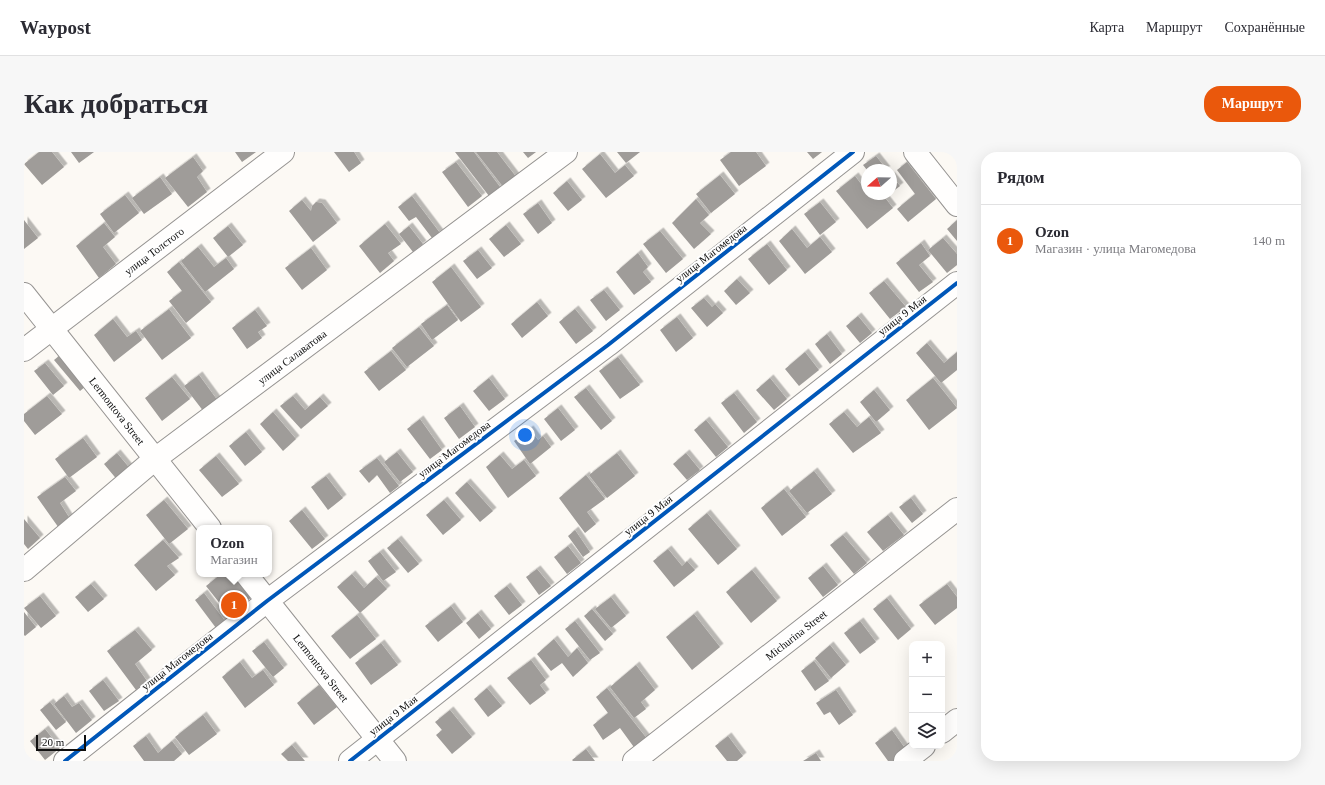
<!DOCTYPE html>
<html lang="ru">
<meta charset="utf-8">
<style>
body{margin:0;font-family:Georgia,serif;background:#f7f7f7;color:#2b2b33}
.controls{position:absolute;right:12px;bottom:12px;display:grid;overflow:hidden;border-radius:8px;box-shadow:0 4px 16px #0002}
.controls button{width:36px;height:36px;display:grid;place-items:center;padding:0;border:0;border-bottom:1px solid #e1e1e2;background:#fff;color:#2b2b33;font:20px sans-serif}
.compass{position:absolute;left:837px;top:12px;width:36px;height:36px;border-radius:50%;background:#fff;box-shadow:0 4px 16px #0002;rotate:250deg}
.scale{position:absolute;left:12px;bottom:10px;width:50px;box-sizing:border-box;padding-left:4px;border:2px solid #0f0f0f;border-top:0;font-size:11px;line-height:14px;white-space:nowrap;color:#0f0f0f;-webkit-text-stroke:3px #fff;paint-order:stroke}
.you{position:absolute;left:501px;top:283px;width:14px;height:14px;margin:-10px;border:3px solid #fff;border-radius:50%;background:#1a73e8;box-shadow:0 0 0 6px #1a73e833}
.badge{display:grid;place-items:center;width:26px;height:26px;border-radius:50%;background:#ea580c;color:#fff;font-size:13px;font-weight:700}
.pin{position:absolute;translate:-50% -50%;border:2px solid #fff;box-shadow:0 1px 4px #0006}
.popup{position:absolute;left:172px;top:373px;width:76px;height:52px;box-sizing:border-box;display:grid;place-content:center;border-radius:8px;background:#fff;filter:drop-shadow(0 1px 3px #0005);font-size:13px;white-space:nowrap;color:#7c7c81}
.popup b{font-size:15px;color:#2b2b33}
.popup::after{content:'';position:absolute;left:50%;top:100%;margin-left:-8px;border:8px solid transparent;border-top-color:#fff}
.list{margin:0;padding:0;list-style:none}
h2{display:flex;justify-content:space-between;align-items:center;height:52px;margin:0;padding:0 16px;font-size:17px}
h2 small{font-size:13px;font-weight:400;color:#7c7c81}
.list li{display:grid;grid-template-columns:26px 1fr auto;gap:12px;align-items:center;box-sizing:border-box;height:72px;padding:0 16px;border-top:1px solid #e1e1e2}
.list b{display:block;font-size:15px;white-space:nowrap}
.list p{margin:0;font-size:13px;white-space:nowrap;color:#7c7c81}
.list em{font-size:13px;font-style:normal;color:#7c7c81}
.icon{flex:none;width:22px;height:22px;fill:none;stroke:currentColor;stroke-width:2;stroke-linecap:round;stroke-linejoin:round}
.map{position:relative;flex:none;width:933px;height:609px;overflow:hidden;border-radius:16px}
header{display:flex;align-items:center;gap:24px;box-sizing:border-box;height:56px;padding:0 20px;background:#fff;border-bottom:1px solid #e1e1e2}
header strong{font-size:19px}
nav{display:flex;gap:22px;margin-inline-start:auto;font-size:14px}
.intro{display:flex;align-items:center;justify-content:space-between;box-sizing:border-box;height:96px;padding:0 24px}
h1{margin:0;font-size:28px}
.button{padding:10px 18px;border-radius:16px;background:#ea580c;color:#fff;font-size:14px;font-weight:700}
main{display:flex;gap:24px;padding:0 24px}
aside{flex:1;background:#fff;border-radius:16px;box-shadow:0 4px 16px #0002}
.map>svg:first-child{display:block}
.building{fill:#9f9c99;filter:url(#shadow)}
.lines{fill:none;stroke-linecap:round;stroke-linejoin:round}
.minor-casing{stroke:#969492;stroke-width:24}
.minor{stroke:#fffefd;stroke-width:22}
.cycleway-casing{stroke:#fff;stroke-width:6}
.cycleway{stroke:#0057b8;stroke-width:4}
.labels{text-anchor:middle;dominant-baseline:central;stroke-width:4;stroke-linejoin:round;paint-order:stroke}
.street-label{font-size:11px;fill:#0f0f0f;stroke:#fff}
</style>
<header>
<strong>Waypost</strong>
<nav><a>Карта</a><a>Маршрут</a><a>Сохранённые</a></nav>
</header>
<div class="intro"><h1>Как добраться</h1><a class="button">Маршрут</a></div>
<main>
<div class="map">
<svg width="933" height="609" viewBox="0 0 933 609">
<defs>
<filter id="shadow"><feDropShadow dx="3.5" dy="-3.5" stdDeviation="0" flood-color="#0004"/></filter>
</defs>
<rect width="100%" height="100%" fill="#fcf9f4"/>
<!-- building -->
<path class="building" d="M15 0H28L40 15 18 33 0 12Z
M47 0H70L55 11Z
M211 0H232L218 10Z
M310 0H330L337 11 325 20Z
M431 0H450L476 35 465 44Z
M452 0H473L493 26 480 36Z
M499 0H512L504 6Z
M593 0H616L602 11Z
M707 0H732L742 14 715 34 696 8Z
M783 0H798L789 7Z
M576 2 591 21 601 13 610 24 582 46 558 17Z
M852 4 863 18H843L839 13Z
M169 5 179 19 173 25 183 40 164 55 141 26Z
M432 10 458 44 444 55 418 20Z
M883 10 912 47 884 70 873 57 891 42 873 18Z
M696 23 711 42 687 61 672 42Z
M867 23 876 34 867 41Z
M831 24 843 40V42H858L869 56 843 77 812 39Z
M136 25 148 42 120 62 108 46Z
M543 29 558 48 544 59 529 41Z
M101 43 115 61 90 81 76 62Z
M388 44 416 81 408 86 392 65 385 69 374 55Z
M672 47 685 63 676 71 687 82 670 97 648 71Z
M278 48 287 59 288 54 292 50 298 51 313 71 289 90 265 59Z
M796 50 812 70 796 83 780 62Z
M514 51 528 71 514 82 499 62Z
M0 68 14 86 0 97Z
M933 68V89L923 77Z
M80 71 91 85 79 95 92 112 75 126 52 94Z
M361 72 377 92 364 101 370 109 356 121 335 94Z
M482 73 497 92 480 105 465 87Z
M204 74 219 93 204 105 189 86Z
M385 74 399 92 389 100 375 82Z
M768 77 783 96 796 85 808 100 781 122 755 89Z
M636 79 659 107 642 121 619 92Z
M919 86 933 102V113L923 121 904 98Z
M897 91 906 104 895 113 909 130 895 140 872 111Z
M743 92 763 118 745 133 724 107Z
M174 95 190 115 202 106 210 117 181 140 157 109Z
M287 96 303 118 278 138 261 116Z
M454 98 468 116 453 127 439 109Z
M614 101 624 115 619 120 627 130 610 143 592 120Z
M155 110 187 150 162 171 145 149 158 139 143 120Z
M427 115 457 155 437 170 408 130Z
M713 127 726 141 712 153 700 139Z
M860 129 882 155 866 167 845 141Z
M580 138 596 158 582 169 566 148Z
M680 146 688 155 691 152 699 161 683 175 667 156Z
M513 150 524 164 498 186 487 172Z
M423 153 434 168 408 188 397 172Z
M145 157 167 186 138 208 116 179Z
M551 157 569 179 552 192 535 170Z
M231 158 243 174 234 180 238 186 223 197 208 176Z
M834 164 848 181 836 191 822 174Z
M653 165 669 186 652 200 636 178Z
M89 167 103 185 112 179 118 188 90 210 70 183Z
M395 175 410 194 383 215 368 196Z
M803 182 818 202 806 212 791 192Z
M903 191 920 211 933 200V218L917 231 892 201Z
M41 199 67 230 56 239 30 208Z
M367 199 382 218 355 239 340 220Z
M781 200 795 218 775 234 761 217Z
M594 205 616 233 596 247 575 219Z
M21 211 40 234 29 243 10 219Z
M175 223 194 249 180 260 160 234Z
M148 225 166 247 138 269 121 246Z
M465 226 481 247 465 259 449 239Z
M746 226 763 247 750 258 732 238Z
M909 226 933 256 905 278 882 248Z
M562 236 588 269 577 278 550 245Z
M850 238 866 258 852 270 836 250Z
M710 241 733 270 720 281 697 251Z
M23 244 38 262 11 283 0 269V262Z
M269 244 281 258 296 245 304 254 277 277 256 254Z
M436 254 451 275 435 287 420 266Z
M534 256 551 278 537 289 520 267Z
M249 260 272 287 259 299 236 272Z
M820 260 833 275 845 265 857 281 829 301 805 272Z
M396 267 418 298 406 307 383 277Z
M682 268 704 295 692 305 670 278Z
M506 277 514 288 519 284 527 295 506 312 490 289Z
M222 280 238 300 221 314 205 294Z
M59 286 73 305 45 326 31 307Z
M373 300 389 320 376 330 360 310Z
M93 301 108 319 95 330 80 312Z
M593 301 611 324 583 346 565 323Z
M662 301 676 318 663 328 649 312Z
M476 303 488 317 500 308 512 324 484 346 462 315Z
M192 304 215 332 198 345 175 318Z
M353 306 375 334 366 341 353 323 345 331 335 319Z
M790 319 808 342 783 361 765 339Z
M562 323 581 347 563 360 572 372 561 381 535 346Z
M302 324 319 346 304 358 287 335Z
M41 325 52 339 36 351 48 370 37 379 13 345Z
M443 330 469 359 456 370 431 341Z
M760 337 782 365 758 384 737 356Z
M887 346 899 362 888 371 875 355Z
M140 348 164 377 145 392 122 363Z
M420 348 437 368 419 383 402 363Z
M278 358 301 387 288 397 265 369Z
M683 361 713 397 694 413 664 377Z
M864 363 880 383 859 399 843 380Z
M0 367 16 386 4 397 0 392Z
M551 378 566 400 559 405 544 384Z
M819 383 843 411 830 422 806 393Z
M374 387 395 412 384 421 363 396Z
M139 388 155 406 143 414 151 423 132 439 110 413Z
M544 394 557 411 543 422 530 405Z
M644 397 658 414 663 409 671 418 650 435 629 409Z
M356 400 372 420 359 429 344 409Z
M799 414 814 433 799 445 784 426Z
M513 417 527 434 515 443 502 425Z
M728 418 753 449 727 471 702 440Z
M197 422H209L228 445 205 463 182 434Z
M328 422 340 436 352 425 363 437 336 461 313 435Z
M67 432 80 447 64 460 51 445Z
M923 432 933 445V456L911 473 895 453Z
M483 434 498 453 485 463 470 444Z
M180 441 201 469 192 476 171 448Z
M16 444 32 464 17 476 0 456Z
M587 445 602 464 587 476 571 457Z
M863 446 887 477 874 488 849 457Z
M427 454 439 470 414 490 401 474Z
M568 457 589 482 581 489 560 464Z
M0 460 12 475 1 484 0 483Z
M454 461 467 477 455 487 442 471Z
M670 462 696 495 668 518 642 485Z
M333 463 352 487 326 507 307 484Z
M551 469 576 501 566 508 541 477Z
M836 469 852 490 836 502 820 481Z
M111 478 128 498 111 512 123 529 112 538 83 499Z
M530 487 544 505 553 496 564 511 549 525 538 511 527 519 513 502Z
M240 490 260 516 249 525 228 499Z
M357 491 374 513 347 533 331 511Z
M806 493 822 513 807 526 791 506Z
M507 508 522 528 516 533 522 541 506 553 483 526Z
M790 509 805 529 791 539 777 519Z
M216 510 228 526 239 518 250 533 221 556 198 525Z
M612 513 631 538 617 550 622 557 610 566 586 535Z
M79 528 95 549 80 559 65 539Z
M295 533 313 555 290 573 273 551Z
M463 536 478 554 464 565 450 547Z
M583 536 624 588 612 598 596 576 579 588 569 573 584 561 572 545Z
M812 538 829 563 815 573 806 560 800 563 792 551Z
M40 544 48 555 55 551 68 568 52 581 30 552Z
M26 550 42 570 32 578 16 558Z
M426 558 448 585 428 602 412 583 418 578 411 570Z
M179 563 193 582 165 603 151 585Z
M21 577 36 596 21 608 6 589Z
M868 578 883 599 869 609H864L851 591Z
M122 584 134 601 148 589 158 602 150 609H120L109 594Z
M704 584 719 604 713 609H703L691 594Z
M268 593 281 609H264L257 602Z
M562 597 571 609H549L548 608Z
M792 601 797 609H779Z"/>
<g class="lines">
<defs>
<path id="minor" d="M891 0 933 53
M0 142 186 376
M0 198 259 0
M0 418 131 307 542 0
M222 422 371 609
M918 580 933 568
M41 609 243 449 584 193 829 0
M326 609 933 131
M610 609 933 357
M881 609 900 594"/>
</defs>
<!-- minor casing -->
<use href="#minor" class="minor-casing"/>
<!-- minor -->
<use href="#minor" class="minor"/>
<defs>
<path id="cycleway" d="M41 609 243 449 584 193 829 0
M326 609 933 131"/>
</defs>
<!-- cycleway casing -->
<use href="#cycleway" class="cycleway-casing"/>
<!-- cycleway -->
<use href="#cycleway" class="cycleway"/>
</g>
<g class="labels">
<!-- street labels -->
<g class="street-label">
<text transform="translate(130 99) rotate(-37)">улица Толстого</text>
<text transform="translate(687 101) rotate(-38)">улица Магомедова</text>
<text transform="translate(878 163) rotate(-38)">улица 9 Мая</text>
<text transform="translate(268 205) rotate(-37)">улица Салаватова</text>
<text transform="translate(93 259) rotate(52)">Lermontova Street</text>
<text transform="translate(430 297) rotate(-37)">улица Магомедова</text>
<text transform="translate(624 363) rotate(-38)">улица 9 Мая</text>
<text transform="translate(772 483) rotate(-38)">Michurina Street</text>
<text transform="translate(153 509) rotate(-38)">улица Магомедова</text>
<text transform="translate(297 516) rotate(52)">Lermontova Street</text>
<text transform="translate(369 563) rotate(-38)">улица 9 Мая</text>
</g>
</g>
</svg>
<div class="controls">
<button>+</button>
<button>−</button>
<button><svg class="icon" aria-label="layers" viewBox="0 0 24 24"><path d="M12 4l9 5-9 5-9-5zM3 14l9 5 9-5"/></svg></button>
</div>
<svg class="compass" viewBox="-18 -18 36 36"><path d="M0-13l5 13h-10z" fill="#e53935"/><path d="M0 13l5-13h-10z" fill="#7c7c81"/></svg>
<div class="scale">20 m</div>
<div class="you"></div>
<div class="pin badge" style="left:210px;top:453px">1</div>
<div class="popup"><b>Ozon</b>Магазин</div>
</div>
<aside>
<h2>Рядом<small></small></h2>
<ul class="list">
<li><span class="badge">1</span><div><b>Ozon</b><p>Магазин · улица Магомедова</p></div><em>140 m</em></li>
</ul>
</aside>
</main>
